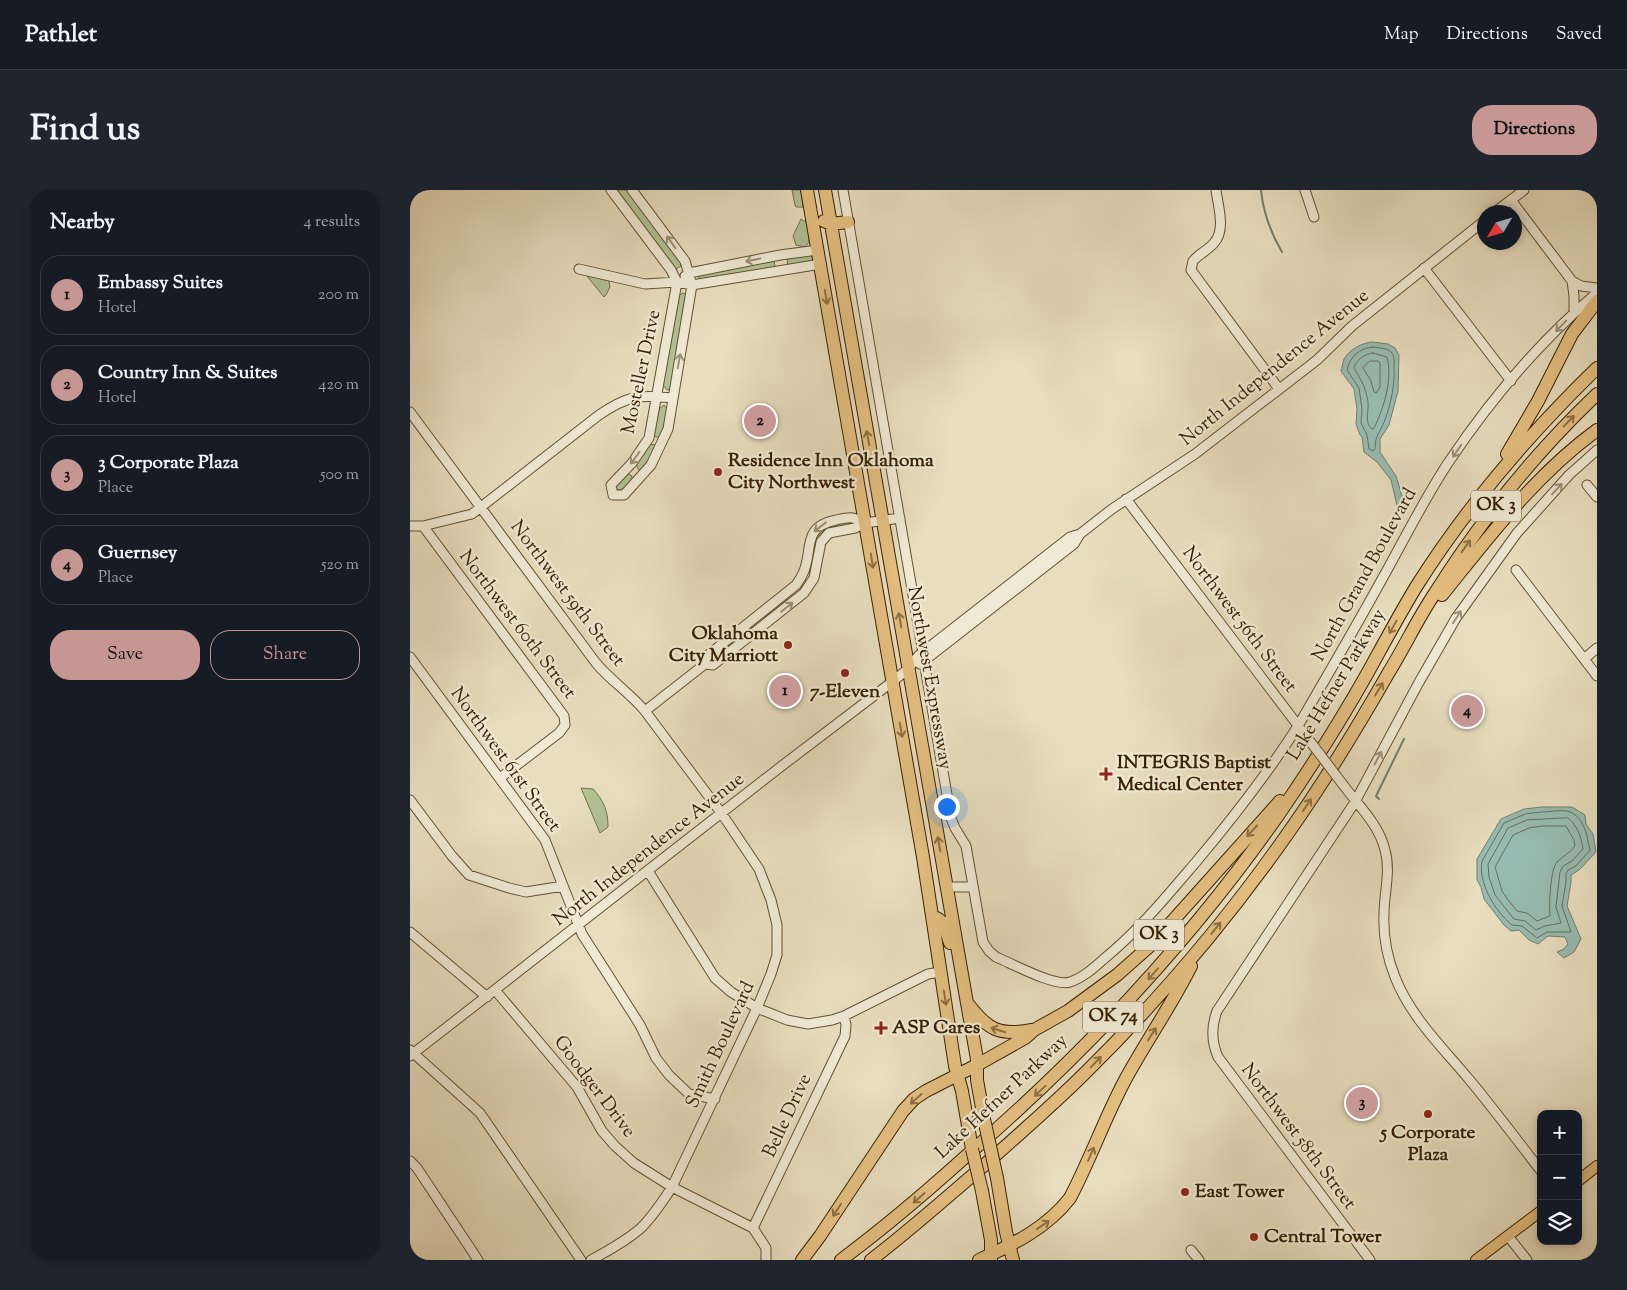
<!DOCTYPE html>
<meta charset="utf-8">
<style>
body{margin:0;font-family:"Sorts Mill Goudy",serif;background:#20242c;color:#f1f3f6}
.controls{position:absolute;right:15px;bottom:15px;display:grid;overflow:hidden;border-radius:10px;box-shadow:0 2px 8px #0003}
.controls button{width:45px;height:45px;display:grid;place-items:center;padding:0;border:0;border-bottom:1px solid #363941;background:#171b24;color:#f1f3f6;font:25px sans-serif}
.compass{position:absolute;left:1067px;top:15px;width:45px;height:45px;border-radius:50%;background:#171b24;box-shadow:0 2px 8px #0003;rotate:232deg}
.you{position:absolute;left:536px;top:616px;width:18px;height:18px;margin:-12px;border:4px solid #fff;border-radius:50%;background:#1a73e8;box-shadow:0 0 0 8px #1a73e833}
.badge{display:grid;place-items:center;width:32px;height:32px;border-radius:50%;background:#c59692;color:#111;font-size:16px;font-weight:700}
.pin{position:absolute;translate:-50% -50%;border:2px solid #fff;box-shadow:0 1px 5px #0006}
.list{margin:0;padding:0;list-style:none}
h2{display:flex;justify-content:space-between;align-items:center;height:65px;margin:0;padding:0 20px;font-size:21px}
h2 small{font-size:16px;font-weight:400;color:#9ea1a6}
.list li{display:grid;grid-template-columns:32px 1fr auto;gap:15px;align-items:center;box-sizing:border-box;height:80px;margin:0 10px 10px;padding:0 10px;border:1px solid #363941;border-radius:20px}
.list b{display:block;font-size:19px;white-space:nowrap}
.list p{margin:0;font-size:16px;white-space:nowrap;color:#9ea1a6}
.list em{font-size:16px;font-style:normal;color:#9ea1a6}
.actions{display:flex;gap:10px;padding:15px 20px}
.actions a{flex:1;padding:11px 0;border:1px solid #c59692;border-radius:20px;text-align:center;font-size:18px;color:#c59692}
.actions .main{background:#c59692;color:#111}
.icon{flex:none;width:28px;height:28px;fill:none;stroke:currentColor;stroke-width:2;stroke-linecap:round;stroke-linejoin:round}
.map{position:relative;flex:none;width:1187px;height:1070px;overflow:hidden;border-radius:20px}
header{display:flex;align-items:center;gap:30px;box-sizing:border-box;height:70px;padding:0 25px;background:#171b24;border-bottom:1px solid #363941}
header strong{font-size:24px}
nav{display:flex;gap:28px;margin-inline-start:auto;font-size:18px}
.intro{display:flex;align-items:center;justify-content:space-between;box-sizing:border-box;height:120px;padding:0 30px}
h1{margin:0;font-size:35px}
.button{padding:12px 22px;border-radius:20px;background:#c59692;color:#111;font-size:18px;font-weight:700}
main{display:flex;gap:30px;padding:0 30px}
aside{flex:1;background:#171b24;border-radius:20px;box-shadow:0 2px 8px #0003}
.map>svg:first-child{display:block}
.green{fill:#b1c295;stroke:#74724c}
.water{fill:#97bcb2;stroke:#717e6c}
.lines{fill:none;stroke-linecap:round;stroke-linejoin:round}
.shore{stroke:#676e5a;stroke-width:1}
.stream{stroke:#717e6c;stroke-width:2}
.minor-casing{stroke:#635032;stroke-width:11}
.major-casing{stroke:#372103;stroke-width:12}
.highway-casing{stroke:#372103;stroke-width:14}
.minor{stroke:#f0ead5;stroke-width:9}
.major{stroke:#e4bf80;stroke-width:10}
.highway{stroke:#e4bf80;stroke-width:12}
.minor-bridge-casing{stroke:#635032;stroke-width:11;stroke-linecap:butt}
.highway-bridge-casing{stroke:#372103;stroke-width:14;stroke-linecap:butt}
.minor-bridge{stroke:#f0ead5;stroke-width:9}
.highway-bridge{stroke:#e4bf80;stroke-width:12}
.oneway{stroke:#9d9076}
.oneway2{stroke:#8e7042}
.poi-dot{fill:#8f2418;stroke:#f0ead5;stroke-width:2}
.labels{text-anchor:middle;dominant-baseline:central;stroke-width:4.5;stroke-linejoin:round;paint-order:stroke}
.shield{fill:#f0ead5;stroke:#6e5d42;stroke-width:1}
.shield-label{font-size:18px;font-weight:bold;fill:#372103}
.street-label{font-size:19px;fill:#372103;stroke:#f0ead5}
.poi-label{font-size:19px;font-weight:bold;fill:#372103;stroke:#f0ead5;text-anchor:start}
</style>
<header>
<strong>Pathlet</strong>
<nav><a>Map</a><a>Directions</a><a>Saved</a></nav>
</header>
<div class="intro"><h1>Find us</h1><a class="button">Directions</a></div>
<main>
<aside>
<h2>Nearby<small>4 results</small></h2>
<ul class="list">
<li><span class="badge">1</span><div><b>Embassy Suites</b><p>Hotel</p></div><em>200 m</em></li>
<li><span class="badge">2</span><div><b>Country Inn &amp; Suites</b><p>Hotel</p></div><em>420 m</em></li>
<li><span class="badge">3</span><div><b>3 Corporate Plaza</b><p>Place</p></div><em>500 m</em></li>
<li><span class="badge">4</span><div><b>Guernsey</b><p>Place</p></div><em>520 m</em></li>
</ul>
<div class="actions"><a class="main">Save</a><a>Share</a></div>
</aside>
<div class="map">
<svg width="1187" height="1070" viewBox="0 0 1187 1070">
<rect width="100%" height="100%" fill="#e8debf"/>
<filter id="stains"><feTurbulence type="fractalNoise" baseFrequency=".004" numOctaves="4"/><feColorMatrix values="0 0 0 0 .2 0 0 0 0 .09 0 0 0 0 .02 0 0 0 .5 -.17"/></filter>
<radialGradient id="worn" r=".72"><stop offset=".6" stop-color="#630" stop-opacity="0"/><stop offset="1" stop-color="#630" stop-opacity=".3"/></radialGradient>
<!-- green -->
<path class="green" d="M205 0H217L270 70 271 76 266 79 262 77Z
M382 0H391L393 17H386L385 15Z
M391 29 396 32C398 41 403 53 394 57L386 55 383 46Z
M403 63 404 71 381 76 377 73 378 68Z
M361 69 364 71 365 76 363 78 293 90 289 88V84Z
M176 85 199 91 200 97 196 105 194 107Z
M272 103 277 104 262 196 260 199 257 200 253 195 269 106Z
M254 215 258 220 252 244 250 247H246L243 244V241L250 218Z
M239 254 245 255 246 261 231 279 229 280 226 275Z
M217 283 222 286C222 292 214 300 208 300L205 295Z
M445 331 449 335 422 340 406 354 403 352C414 334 426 335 445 331Z
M339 438 343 440 301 471V468Z
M171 598 183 599C194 611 198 621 198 637L190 643Z"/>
<!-- water -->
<path class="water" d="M962 152 978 154 985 158 989 165 988 201 979 235 970 249V262L986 286 996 319 990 328 981 290 967 272 954 262 952 247 950 245 946 234 947 219 944 199 931 181C932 178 933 172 934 169 940 159 952 153 962 152Z
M1132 617H1162L1175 625 1176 634 1183 644 1186 662 1169 680 1161 685V692L1157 716 1171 749 1164 762 1154 768 1147 762 1154 759 1158 754 1155 747 1138 746 1128 754 1119 750 1109 740 1101 741 1094 735 1074 709 1071 697 1067 690V669L1091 629 1114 619Z"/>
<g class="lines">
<!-- shore -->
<path class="shore" d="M963 157C969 158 977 158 981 162 985 166 984 172 984 177 985 195 981 213 975 230 970 243 965 245 965 259L963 261 959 259 957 245 951 233 952 219 949 198 937 180C940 167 949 158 963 157Z
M963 163 977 167C983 188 974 218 964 238L962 239C954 233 959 222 958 212 956 198 951 190 944 178 946 170 954 164 963 163Z
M960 171H968L970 173V197L966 203 964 202 961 191 953 178Z
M1132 622C1140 622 1153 619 1160 622 1175 628 1177 647 1180 660L1166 676 1158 680 1156 684V692L1152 716 1161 742H1137L1127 748 1112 736 1102 735C1085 721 1068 693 1072 671L1094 633 1115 624Z
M1158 628C1168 636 1171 647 1173 659L1162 671 1153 676 1150 682 1146 717 1151 733 1135 736 1126 740 1115 731 1104 729 1092 714 1085 705 1079 687 1078 674 1098 638 1117 630Z
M1133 636H1156L1164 650 1165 656C1160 663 1153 666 1147 672 1140 680 1139 716 1140 726L1127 731 1117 723 1107 721 1098 710 1092 701 1085 677 1103 645 1119 638Z"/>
<!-- stream -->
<path class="stream" d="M851 0C853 22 861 43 872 62
M969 609 966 606 994 549"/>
<defs>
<path id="minor" d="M201 0 261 80 267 92 239 248 222 273 201 295 203 305H214L241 275 258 239 282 95 275 71 222 0
M433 0 513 463
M806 0C808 16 816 40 804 53 798 60 789 64 783 71L781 80 869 199
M895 0 904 27
M1101 10 1162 91 1171 96 1187 98
M1085 22 1114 0
M1014 78 1101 191
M169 79 235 94 267 92 282 95 411 74
M275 86 279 83 370 65 408 60
M1162 91 1164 106V123
M0 222 186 473C201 491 220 503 235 521L312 624 349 679 361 710 367 735V765L361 784 347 818 262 997C253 1011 243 1026 231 1038 216 1051 198 1061 181 1070
M1177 295 1187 307
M716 309 896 546
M0 336H13L62 324 189 225C217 206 229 204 262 208
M13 336 154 526 155 535 149 543 90 588
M1106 380 1187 486
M0 467 135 650 172 744 230 835 246 868 259 885 279 904 305 909
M1174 469 1187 458
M514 471 541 628 545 638 556 656 573 752 579 761 586 767C603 774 645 797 660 792 673 788 685 777 695 768 729 740 757 706 786 672 822 629 858 583 888 536 916 488 944 440 971 391 993 352 1013 311 1038 273 1079 212 1131 150 1187 103
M295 474 303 475 394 403 404 388 411 352 419 343 445 338 455 333 490 328
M510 474 664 354 670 344 702 319 785 264 907 170 942 136 1074 31
M235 521 295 474 297 466 386 395C389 391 392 386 394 381 403 358 392 337 426 330 439 327 442 326 455 333
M934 596C949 616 969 635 975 660 981 681 974 703 974 724 973 745 977 767 985 787 1000 826 1032 857 1058 888 1083 918 1107 950 1131 981
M0 610 42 666 59 685 99 698 116 702 153 696
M238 681 305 788 321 802 347 818 377 830 398 834 422 830 434 826 518 784 531 782
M536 697H563
M0 742 77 807
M85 800 167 897 192 941 205 956 224 973 262 997 343 1038 356 1058V1070
M0 860 70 923 171 1070
M0 866 373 575 482 492 498 479 509 465 660 347 670 344
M0 971 7 978 68 1070
M343 1038 435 846 436 835 434 826
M1098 1046 1117 1070
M781 1060 789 1070
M960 1070 808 867C801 851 801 837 807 821L945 612 1008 494 1046 428 1107 343 1159 285 1187 260"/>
<path id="major" d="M1168 991 1187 976
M1066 1070 1131 1021"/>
<path id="highway" d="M397 0 513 667 545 876 552 901 562 959
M415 0 557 813 567 869V890L574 929
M414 31 421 34 438 32
M1097 264 1128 211 1162 144 1187 111
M1032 405C1079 347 1125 285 1187 240
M523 727C535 729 536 742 540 753
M558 814C578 840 589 846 622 840
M587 988 596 1042 603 1070
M572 1001 581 1050V1070
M392 1070 410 1046 493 921 504 909 516 901 567 875 615 848 624 840 658 821 707 785 742 754 870 611
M431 1070C474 1038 514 1004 554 968 672 866 779 753 869 624 900 579 930 532 957 484 973 455 989 425 1006 397 1057 316 1119 244 1187 178
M461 1070C499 1041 535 1009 571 978 606 947 643 915 676 882 749 810 817 730 876 646 913 594 947 538 979 482 995 456 1008 428 1025 403 1071 330 1125 263 1187 204
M569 1070C602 1055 637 1038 660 1008 680 970 694 930 714 892 735 853 761 816 781 776"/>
</defs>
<!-- minor casing -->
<use href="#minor" class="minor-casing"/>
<!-- major casing -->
<use href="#major" class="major-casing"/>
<!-- highway casing -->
<use href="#highway" class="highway-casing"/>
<!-- minor -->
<use href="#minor" class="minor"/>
<!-- major -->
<use href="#major" class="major"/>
<!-- highway -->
<use href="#highway" class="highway"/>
<defs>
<path id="minor-bridge" d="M896 546 934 596"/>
<path id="highway-bridge" d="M574 929 587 988
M562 959 572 1001"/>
</defs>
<!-- minor-bridge casing -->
<use href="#minor-bridge" class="minor-bridge-casing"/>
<!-- highway-bridge casing -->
<use href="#highway-bridge" class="highway-bridge-casing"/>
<!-- minor-bridge -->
<use href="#minor-bridge" class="minor-bridge"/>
<!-- highway-bridge -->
<use href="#highway-bridge" class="highway-bridge"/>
</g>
<!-- one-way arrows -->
<defs><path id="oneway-shaft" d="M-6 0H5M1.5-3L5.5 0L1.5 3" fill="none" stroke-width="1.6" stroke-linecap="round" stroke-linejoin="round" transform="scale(1.25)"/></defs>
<g class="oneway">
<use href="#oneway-shaft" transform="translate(261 52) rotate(-126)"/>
<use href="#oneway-shaft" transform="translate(343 70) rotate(169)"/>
<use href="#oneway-shaft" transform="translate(1151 136) rotate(134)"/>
<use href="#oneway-shaft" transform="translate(269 171) rotate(-80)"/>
<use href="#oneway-shaft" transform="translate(1047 261) rotate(125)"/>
<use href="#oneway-shaft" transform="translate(225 268) rotate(126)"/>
<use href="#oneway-shaft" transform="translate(1147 299) rotate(-47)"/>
<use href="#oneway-shaft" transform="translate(410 337) rotate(142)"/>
<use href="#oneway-shaft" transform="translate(377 417) rotate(-39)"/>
<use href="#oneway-shaft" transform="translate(1047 427) rotate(-57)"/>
<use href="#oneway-shaft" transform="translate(968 568) rotate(-62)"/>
</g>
<g class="oneway2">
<use href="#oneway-shaft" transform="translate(416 107) rotate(80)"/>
<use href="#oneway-shaft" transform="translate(1159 231) rotate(-46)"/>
<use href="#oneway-shaft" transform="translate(458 248) rotate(-100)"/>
<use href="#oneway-shaft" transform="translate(1056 356) rotate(-55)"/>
<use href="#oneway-shaft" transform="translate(462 371) rotate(81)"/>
<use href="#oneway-shaft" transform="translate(490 430) rotate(-100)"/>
<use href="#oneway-shaft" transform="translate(983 437) rotate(120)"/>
<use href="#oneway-shaft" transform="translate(969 499) rotate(-59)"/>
<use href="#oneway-shaft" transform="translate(491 540) rotate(80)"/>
<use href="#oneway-shaft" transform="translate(897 615) rotate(-56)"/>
<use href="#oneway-shaft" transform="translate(842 641) rotate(133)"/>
<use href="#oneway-shaft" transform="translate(529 654) rotate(-100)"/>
<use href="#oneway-shaft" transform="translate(806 738) rotate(-51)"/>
<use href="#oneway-shaft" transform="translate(743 784) rotate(132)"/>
<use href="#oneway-shaft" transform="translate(535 808) rotate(81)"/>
<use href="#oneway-shaft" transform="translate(588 840) rotate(-162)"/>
<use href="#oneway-shaft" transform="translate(742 844) rotate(-58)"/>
<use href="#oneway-shaft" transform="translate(686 872) rotate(-46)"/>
<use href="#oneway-shaft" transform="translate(630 901) rotate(137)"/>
<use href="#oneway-shaft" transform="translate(506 909) rotate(139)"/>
<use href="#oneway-shaft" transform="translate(681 964) rotate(-66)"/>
<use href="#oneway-shaft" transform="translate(509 1008) rotate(139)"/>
<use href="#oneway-shaft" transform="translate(427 1020) rotate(124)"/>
<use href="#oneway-shaft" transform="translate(633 1035) rotate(-34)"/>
</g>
<!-- markers -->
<g class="poi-dot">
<circle cx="308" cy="282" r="5"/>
<circle cx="378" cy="455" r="5"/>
<circle cx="435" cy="483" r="5"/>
<path d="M693.5 576.5h5v5h5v5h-5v5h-5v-5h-5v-5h5z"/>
<path d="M468.5 830.5h5v5h5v5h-5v5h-5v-5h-5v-5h5z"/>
<circle cx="1018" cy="924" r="5"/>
<circle cx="775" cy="1002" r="5"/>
<circle cx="844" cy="1047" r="5"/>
</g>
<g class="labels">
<!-- shield labels -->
<g class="shield">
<rect x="1061" y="300.5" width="50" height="31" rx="4"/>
<rect x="724" y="729.5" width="50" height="31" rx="4"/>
<rect x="673" y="811.5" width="60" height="31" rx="4"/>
</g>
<g class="shield-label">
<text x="1086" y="316">OK 3</text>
<text x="749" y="745">OK 3</text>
<text x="703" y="827">OK 74</text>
</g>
<!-- street labels -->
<g class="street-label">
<text transform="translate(865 178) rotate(-39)">North Independence Avenue</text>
<text transform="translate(232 182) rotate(-78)">Mosteller Drive</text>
<text transform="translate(955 385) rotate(-61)">North Grand Boulevard</text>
<text transform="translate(157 404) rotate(53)">Northwest 59th Street</text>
<text transform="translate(829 430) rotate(53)">Northwest 56th Street</text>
<text transform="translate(107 435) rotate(53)">Northwest 60th Street</text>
<text transform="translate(519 488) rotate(80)">Northwest Expressway</text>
<text transform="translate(927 495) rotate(-59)">Lake Hefner Parkway</text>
<text transform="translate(95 570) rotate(54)">Northwest 61st Street</text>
<text transform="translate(239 660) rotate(-38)">North Independence Avenue</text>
<text transform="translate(311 855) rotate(-65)">Smith Boulevard</text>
<text transform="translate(184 897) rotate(53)">Goodger Drive</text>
<text transform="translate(592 907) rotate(-43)">Lake Hefner Parkway</text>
<text transform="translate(378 926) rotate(-65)">Belle Drive</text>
<text transform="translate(888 947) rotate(53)">Northwest 58th Street</text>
</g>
<!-- poi labels -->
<g class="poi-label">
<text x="318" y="271">Residence Inn Oklahoma<tspan x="318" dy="22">City Northwest</tspan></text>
<text x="368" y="444" text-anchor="end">Oklahoma<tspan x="368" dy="22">City Marriott</tspan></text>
<text x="435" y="502" text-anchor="middle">7-Eleven</text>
<text x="707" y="573">INTEGRIS Baptist<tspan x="707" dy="22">Medical Center</tspan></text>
<text x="482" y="838">ASP Cares</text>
<text x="1018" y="943" text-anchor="middle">5 Corporate<tspan x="1018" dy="22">Plaza</tspan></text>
<text x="785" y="1002">East Tower</text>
<text x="854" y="1047">Central Tower</text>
</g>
</g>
<rect width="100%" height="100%" filter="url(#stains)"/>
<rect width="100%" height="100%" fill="url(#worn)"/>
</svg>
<div class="controls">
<button>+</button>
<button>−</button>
<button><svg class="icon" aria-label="layers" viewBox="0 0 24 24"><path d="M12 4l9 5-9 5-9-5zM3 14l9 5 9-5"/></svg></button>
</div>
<svg class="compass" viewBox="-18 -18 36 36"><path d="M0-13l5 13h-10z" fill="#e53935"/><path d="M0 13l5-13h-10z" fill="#9ea1a6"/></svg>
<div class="you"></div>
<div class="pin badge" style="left:375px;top:501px">1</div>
<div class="pin badge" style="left:350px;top:231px">2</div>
<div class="pin badge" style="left:952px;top:913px">3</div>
<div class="pin badge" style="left:1057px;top:521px">4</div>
</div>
</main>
